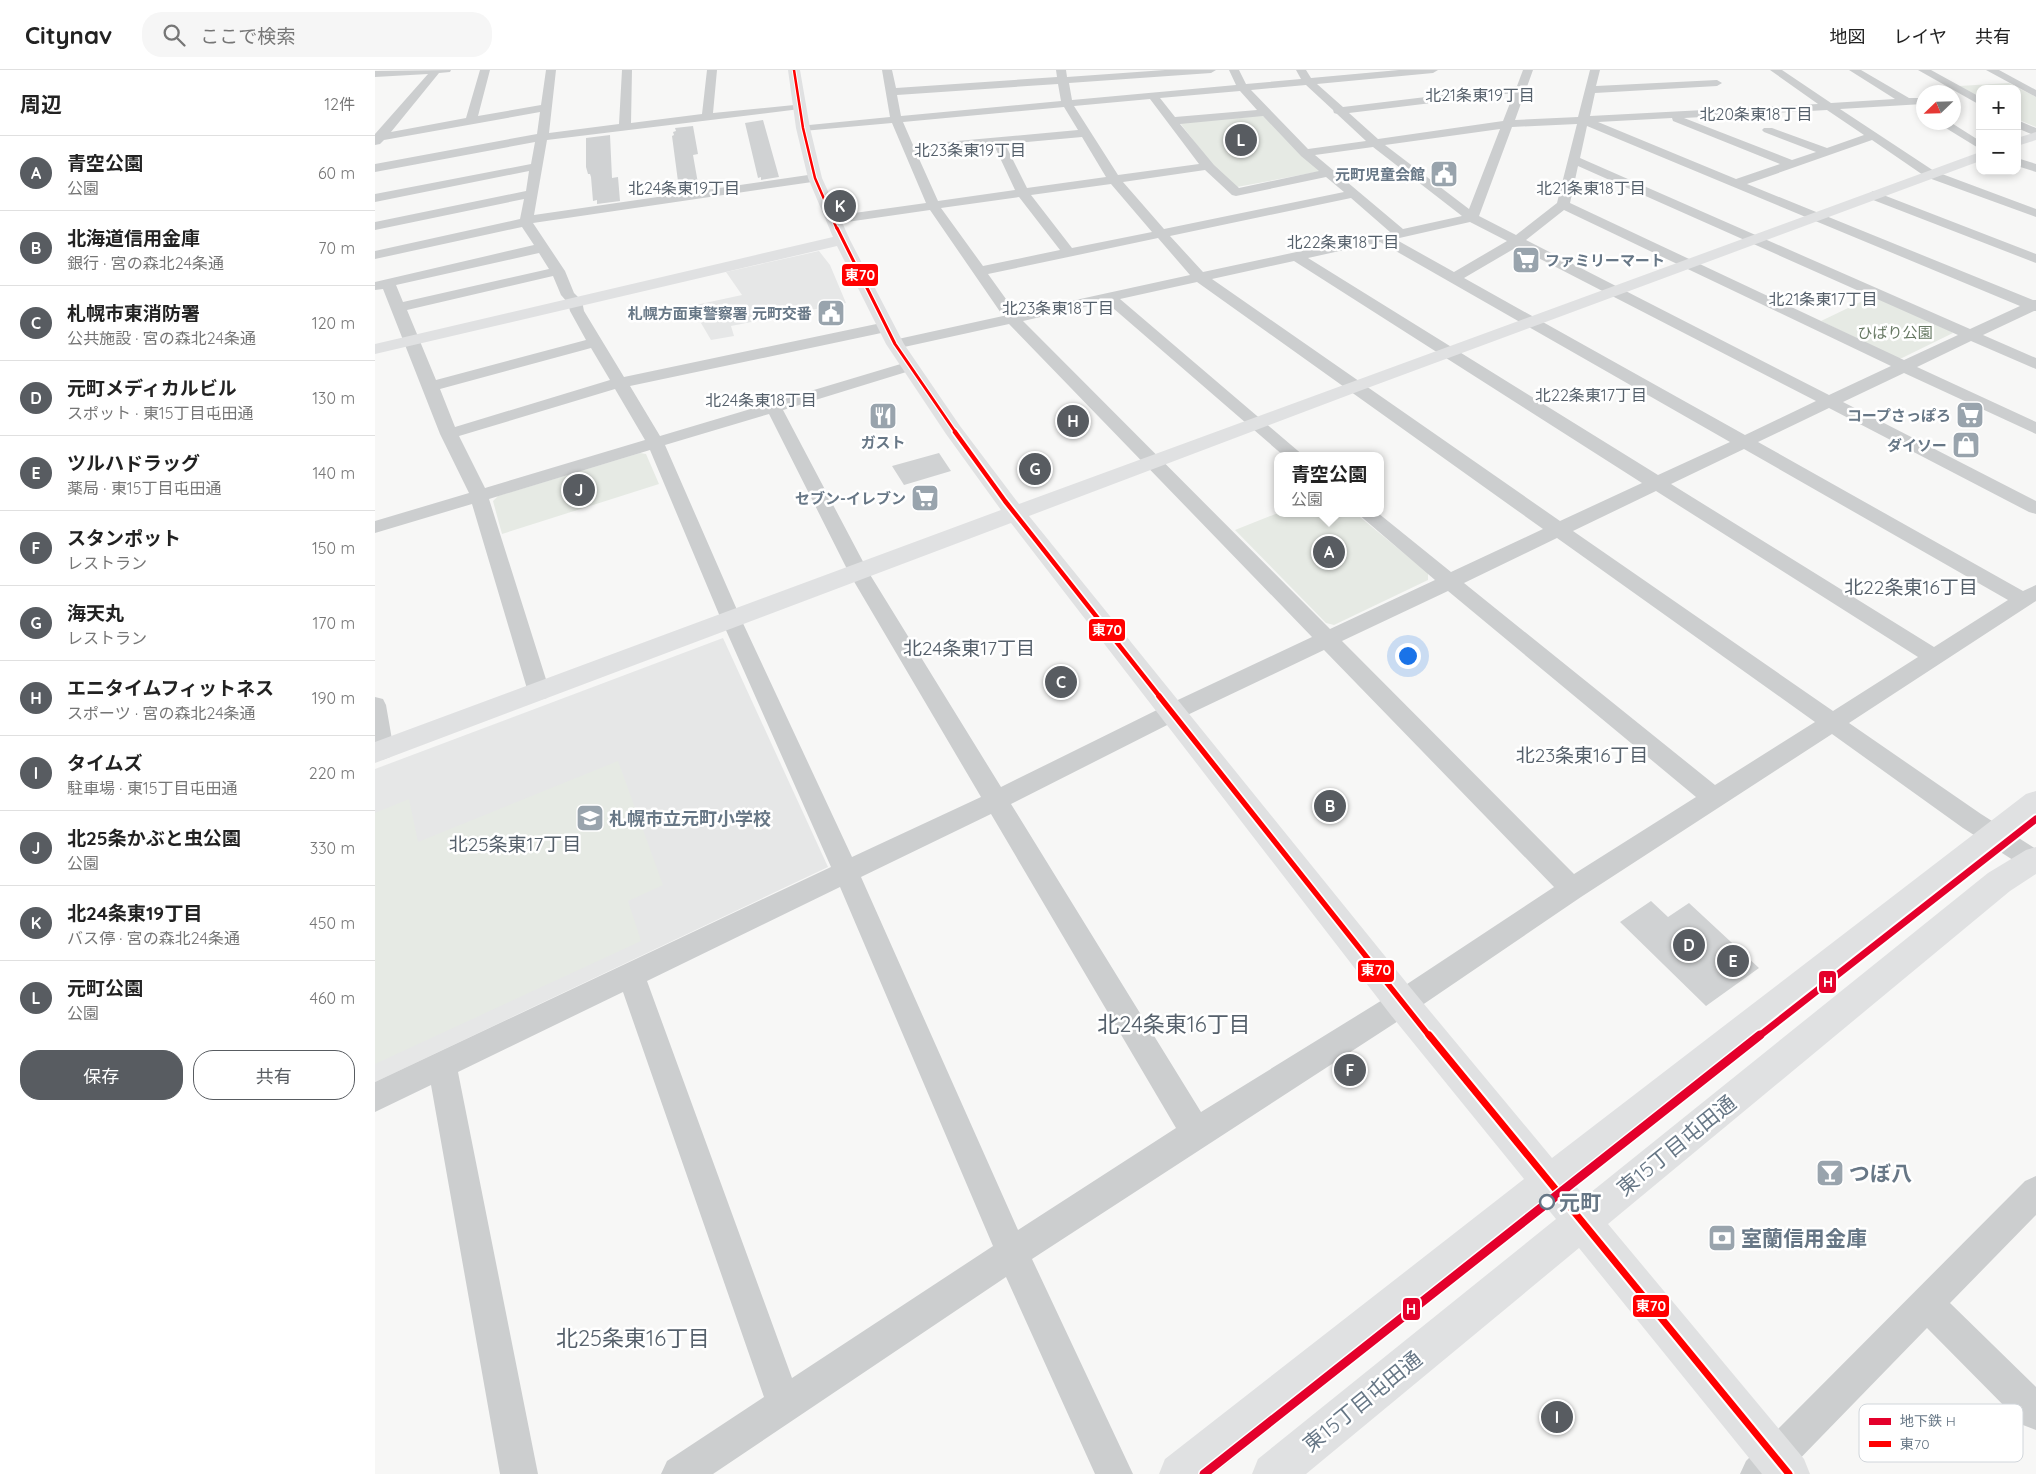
<!DOCTYPE html>
<html lang="ja">
<meta charset="utf-8">
<style>
body{margin:0;font-family:Quicksand,"Noto Sans JP",sans-serif;background:#f6f6f6;color:#222}
.controls{position:absolute;right:15px;top:15px;display:grid;overflow:hidden;border-radius:10px;box-shadow:0 2px 8px #0003}
.controls button{width:45px;height:45px;display:grid;place-items:center;padding:0;border:0;border-bottom:1px solid #e0e0e0;background:#fff;color:#222;font:25px sans-serif}
.compass{position:absolute;left:1541px;top:15px;width:45px;height:45px;border-radius:50%;background:#fff;box-shadow:0 2px 8px #0003;rotate:247deg}
.you{position:absolute;left:1032px;top:585px;width:18px;height:18px;margin:-12px;border:4px solid #fff;border-radius:50%;background:#1a73e8;box-shadow:0 0 0 8px #1a73e833}
.badge{display:grid;place-items:center;width:32px;height:32px;border-radius:50%;background:#585c61;color:#fff;font-size:16px;font-weight:700}
.pin{position:absolute;translate:-50% -50%;border:2px solid #fff;box-shadow:0 1px 5px #0006}
.popup{position:absolute;left:899px;top:382px;width:110px;height:65px;box-sizing:border-box;display:grid;place-content:center;border-radius:10px;background:#fff;filter:drop-shadow(0 1px 4px #0005);font-size:16px;white-space:nowrap;color:#767676}
.popup b{font-size:19px;color:#222}
.popup::after{content:'';position:absolute;left:50%;top:100%;margin-left:-10px;border:10px solid transparent;border-top-color:#fff}
.list{margin:0;padding:0;list-style:none}
h2{display:flex;justify-content:space-between;align-items:center;height:65px;margin:0;padding:0 20px;font-size:21px}
h2 small{font-size:16px;font-weight:400;color:#767676}
.list li{display:grid;grid-template-columns:32px 1fr auto;gap:15px;align-items:center;box-sizing:border-box;height:75px;padding:0 20px;border-top:1px solid #e0e0e0}
.list b{display:block;font-size:19px;white-space:nowrap}
.list p{margin:0;font-size:16px;white-space:nowrap;color:#767676}
.list em{font-size:16px;font-style:normal;color:#767676}
.actions{display:flex;gap:10px;padding:15px 20px}
.actions a{flex:1;padding:11px 0;border:1px solid #585c61;border-radius:20px;text-align:center;font-size:18px;color:#585c61}
.actions .main{background:#585c61;color:#fff}
.icon{flex:none;width:28px;height:28px;fill:none;stroke:currentColor;stroke-width:2;stroke-linecap:round;stroke-linejoin:round}
.map{position:relative;flex:none;width:1661px;height:1404px;overflow:hidden}
header{display:flex;align-items:center;gap:30px;box-sizing:border-box;height:70px;padding:0 25px;background:#fff;border-bottom:1px solid #e0e0e0}
header strong{font-size:24px}
nav{display:flex;gap:28px;margin-inline-start:auto;font-size:18px}
.search{width:350px;height:45px;background:#f6f6f6;display:flex;align-items:center;gap:12px;box-sizing:border-box;padding:0 18px;border-radius:20px;color:#767676;font-size:19px}
main{display:flex}
aside{flex:1;background:#fff}
.map>svg:first-child{display:block}
.built{fill:#e6e7e7}
.green{fill:#e6eae4}
.building{fill:#d0d2d3}
.lines{fill:none;stroke-linecap:round;stroke-linejoin:round}
.street{fill:#cccecf;fill-rule:evenodd}
.secondary{fill:#e0e1e2;fill-rule:evenodd}
.bus-1-far4-casing{stroke:#fff;stroke-width:4.5}
.bus-1-far3-casing{stroke:#fff;stroke-width:5.5}
.bus-1-far2-casing{stroke:#fff;stroke-width:8}
.bus-1-far1-casing{stroke:#fff;stroke-width:9}
.bus-1-casing{stroke:#fff;stroke-width:11}
.bus-1-far4{stroke:#f00;stroke-width:2.5}
.bus-1-far3{stroke:#f00;stroke-width:3}
.bus-1-far2{stroke:#f00;stroke-width:4.5}
.bus-1-far1{stroke:#f00;stroke-width:5.5}
.bus-1{stroke:#f00;stroke-width:7}
.metro-1-far1-casing{stroke:#fff;stroke-width:11}
.metro-1-casing{stroke:#fff;stroke-width:12}
.metro-1-far1{stroke:#e4002b;stroke-width:7}
.metro-1{stroke:#e4002b;stroke-width:9}
.stop-dot{fill:#fff;stroke:#677786;stroke-width:2.5}
.labels{text-anchor:middle;dominant-baseline:central;stroke-width:5;stroke-linejoin:round;paint-order:stroke}
.far-poi-label{font-size:15px;font-weight:bold;fill:#677786;stroke:#fff;text-anchor:end}
.far-park-label{font-size:15px;fill:#667862;stroke:#fff}
.far-neighbourhood-label{font-size:16px;fill:#55606b;stroke:#fff}
.poi-label{font-size:18px;font-weight:bold;fill:#677786;stroke:#fff;text-anchor:start}
.neighbourhood-label{font-size:19px;fill:#55606b;stroke:#fff}
.near-street-label{font-size:21px;fill:#677786;stroke:#fff}
.near-poi-label{font-size:21px;font-weight:bold;fill:#677786;stroke:#fff;text-anchor:start}
.near-stop-label{font-size:21px;font-weight:bold;fill:#677786;stroke:#fff;text-anchor:start}
.near-neighbourhood-label{font-size:22px;fill:#55606b;stroke:#fff}
.key{fill:#fff;stroke:#d1d6db;stroke-width:1}
.key-label{font-size:14px;fill:#677786}
.line-badge{stroke:#fff;stroke-width:2}
.badge-label{font-size:14px;text-anchor:middle;font-weight:bold;fill:#fff}
</style>
<header>
<strong>Citynav</strong>
<div class="search"><svg class="icon" aria-label="search" viewBox="0 0 24 24"><circle cx="10" cy="10" r="6"/><path d="M15 15l6 6"/></svg>ここで検索</div>
<nav><a>地図</a><a>レイヤ</a><a>共有</a></nav>
</header>
<main>
<aside>
<h2>周辺<small>12件</small></h2>
<ul class="list">
<li><span class="badge">A</span><div><b>青空公園</b><p>公園</p></div><em>60 m</em></li>
<li><span class="badge">B</span><div><b>北海道信用金庫</b><p>銀行 · 宮の森北24条通</p></div><em>70 m</em></li>
<li><span class="badge">C</span><div><b>札幌市東消防署</b><p>公共施設 · 宮の森北24条通</p></div><em>120 m</em></li>
<li><span class="badge">D</span><div><b>元町メディカルビル</b><p>スポット · 東15丁目屯田通</p></div><em>130 m</em></li>
<li><span class="badge">E</span><div><b>ツルハドラッグ</b><p>薬局 · 東15丁目屯田通</p></div><em>140 m</em></li>
<li><span class="badge">F</span><div><b>スタンポット</b><p>レストラン</p></div><em>150 m</em></li>
<li><span class="badge">G</span><div><b>海天丸</b><p>レストラン</p></div><em>170 m</em></li>
<li><span class="badge">H</span><div><b>エニタイムフィットネス</b><p>スポーツ · 宮の森北24条通</p></div><em>190 m</em></li>
<li><span class="badge">I</span><div><b>タイムズ</b><p>駐車場 · 東15丁目屯田通</p></div><em>220 m</em></li>
<li><span class="badge">J</span><div><b>北25条かぶと虫公園</b><p>公園</p></div><em>330 m</em></li>
<li><span class="badge">K</span><div><b>北24条東19丁目</b><p>バス停 · 宮の森北24条通</p></div><em>450 m</em></li>
<li><span class="badge">L</span><div><b>元町公園</b><p>公園</p></div><em>460 m</em></li>
</ul>
<div class="actions"><a class="main">保存</a><a>共有</a></div>
</aside>
<div class="map">
<svg width="1661" height="1404" viewBox="0 0 1661 1404">
<rect width="100%" height="100%" fill="#f7f7f6"/>
<!-- built -->
<path class="built" d="M444 181 455 195 471 233 356 256 359 266 336 270 316 236 367 225 351 202Z
M348 568 453 797 0 1012V699Z"/>
<!-- green -->
<path class="green" d="M1634 13 1661 27V57L1642 49V19H1605V28L1584 16Z
M887 45 947 101 862 117 839 97 805 53Z
M1498 226 1575 261 1578 263 1527 288H1522L1446 251Z
M265 383 271 384 284 414 127 464 118 431 123 426Z
M903 443H980L1053 503V510L959 555 951 553 860 460Z
M243 691 288 815 253 831 266 871 0 994V743L34 729 43 772Z"/>
<!-- building -->
<path class="building" d="M388 50 404 107 386 110V107L383 108 370 53Z
M318 56 323 84 318 85 324 119 307 122 306 119H304L297 66 299 65 298 62 301 61 300 58Z
M235 65 237 108 243 107 245 131 222 134V130L218 131 216 107 215 104H213L211 97V68Z
M564 383 576 401 529 415 517 396Z
M1276 831 1293 847 1314 833 1384 898 1331 936 1245 852Z"/>
<g class="lines">
<!-- street -->
<path class="street" d="M76 0 75 2 64 3 16 62 91 48 105 0H115L103 46 166 35 171 0H181L174 63 244 54 247 0H257L256 53 327 44 332 0H342L338 43 429 34 431 36 429 38 425 39 172 70 159 145 440 104 444 105 446 108 444 111 158 153 190 201 199 223 207 231 209 241 249 307 511 252 516 254 519 257 516 260 511 262 255 316 285 366 529 293H541L543 296 541 299 408 340 494 503 626 717 790 636 937 567 634 254 520 279 514 277 512 274 514 271 628 246 555 140 458 154 451 150 458 146 551 133 517 53 428 61 424 60 422 58 424 56 515 47 507 0H517L521 18 682 7 681 0H691L692 7 790 0H841L836 3 694 13 697 30 861 15 854 0H864L871 14 926 9 921 0H931L936 8 1024 0H1063L1058 3 942 14 968 37 1142 16 1148 0H1158L1140 50 1203 47 1215 0H1225L1221 16 1342 10 1347 13 1342 16 1220 23 1215 46 1443 34 1395 0H1407L1456 33 1520 29 1474 0H1486L1534 28H1548V34L1465 39 1559 101 1661 139V147L1551 107 1497 70 1372 114 1658 230H1661V241H1659L1608 265 1661 288V299L1596 271 1542 297 1661 352V364L1529 303 1468 332 1661 431V444L1654 442 1454 338 1383 372 1648 521 1661 515V531L1474 653 1606 744 1661 779V803L1652 799 1588 758 1457 664 1206 827 1037 942 657 1189 758 1404H720L631 1207 338 1404H286L292 1391 389 1327 248 922 83 1002 163 1404H125L56 1015 0 1042V1012L456 797 346 549 275 380 114 429 175 622 172 628 164 630 156 628 153 622 97 434 0 463V451L94 423 65 364 8 219 0 220V212L159 175 147 157 0 189V181L145 149 149 129 0 160V152L151 121 154 101 0 132V124L156 94 160 72 0 102V94L162 64 165 42 9 70 5 74 0 75V64L53 4 0 7V1ZM683 14 686 31 526 46 522 25ZM931 15 958 40 959 43 962 44 991 71 933 79 876 20ZM865 21 882 40 800 47 785 28ZM1139 23 1128 51 1003 69 974 43ZM775 29 824 94 743 105 699 36ZM689 37 703 60 538 75 528 52ZM1452 40 1489 65 1452 78 1397 58H1389L1387 60 1389 62 1441 82 1417 90 1309 48ZM888 46 926 86 944 101 864 118 839 95 805 54ZM1297 48 1298 51 1405 94 1361 109 1223 52ZM1202 54 1182 133 1141 165 1104 146 1137 57ZM1212 56 1645 236 1595 259 1205 88ZM1125 59 1094 139 1010 75ZM707 67 731 107 652 118 630 74ZM619 75 640 120 563 131 541 82ZM998 77 1087 146 1028 159 940 85ZM1203 96 1583 265 1529 290 1195 133ZM830 100 857 125 861 126 951 107 969 122 789 159 748 112ZM736 114 777 162 697 178 656 125ZM644 127 685 180 608 196 566 138ZM976 128 1015 162 828 202 795 166ZM1189 140 1516 296 1454 325 1151 170ZM1095 152 1132 171 1079 202 1020 169ZM783 168 815 205 641 243 613 204ZM1005 172 1355 372 1283 405 933 188ZM1142 177 1441 331 1370 365 1089 208ZM164 183 174 199 28 232 21 215ZM919 191 1267 413 1185 451 837 209ZM178 206 186 225 193 233 195 241 211 270 61 310 32 240ZM822 212 1168 459 1076 502 1003 443H982L1060 510 955 559 648 251 731 232 909 386H929L745 229ZM216 278 235 310 80 357 65 319ZM240 319 270 370 110 418 84 366ZM394 344 474 503 606 727 477 787 366 549 290 375ZM1369 379 1633 530 1559 577 1296 414ZM1281 421 1543 587 1458 641 1198 461ZM1182 468 1440 652 1340 715 1089 513ZM1073 521 1321 727 1199 804 967 571ZM949 580 1179 817 1017 924 826 1042 636 734 806 648ZM616 744 801 1058 643 1160 486 807ZM465 817 618 1176 417 1308 272 911Z
M1543 0H1556L1605 27V35Z
M1611 0H1624L1661 20V27Z
M1642 50 1661 58V66L1642 58Z
M1561 52H1575L1605 71V79Z
M1642 88 1661 94V102L1642 96Z
M1498 121 1661 184V193L1493 128 1492 125Z
M0 627 8 629 11 635 19 681 15 687 7 690 0 688Z
M1661 1106V1145L1575 1233 1661 1317V1360L1648 1355 1552 1258 1410 1404H1365L1371 1391 1650 1111Z"/>
<!-- secondary -->
<path class="secondary" d="M413 0H425L435 58 447 108 475 170 529 274 585 356 644 434 1605 82V91L987 320 654 446 1039 922 1177 1088 1651 724 1661 721V748L1247 1081 1200 1115 1210 1127 1613 803 1651 780 1661 777V804L1635 821 1233 1154 1429 1389 1435 1404H1387L1204 1178 931 1404H877L883 1389 1181 1149 1172 1138 839 1404H784L790 1389 1149 1109 1015 944 636 453 0 693V672L626 440 571 364 511 274 462 176 0 284V274L458 167 433 108 421 58Z
M1661 62V70L1642 76V68Z"/>
<defs>
<path id="bus-1-far4" d="M419 0 428 58 440 108 462 159"/>
<path id="bus-1-far3" d="M462 158 520 274 581 363"/>
<path id="bus-1-far2" d="M580 362 630 431 785 627"/>
<path id="bus-1-far1" d="M784 626 1055 967"/>
<path id="bus-1" d="M1054 965 1414 1404"/>
</defs>
<!-- bus-1-far4 casing -->
<use href="#bus-1-far4" class="bus-1-far4-casing"/>
<!-- bus-1-far3 casing -->
<use href="#bus-1-far3" class="bus-1-far3-casing"/>
<!-- bus-1-far2 casing -->
<use href="#bus-1-far2" class="bus-1-far2-casing"/>
<!-- bus-1-far1 casing -->
<use href="#bus-1-far1" class="bus-1-far1-casing"/>
<!-- bus-1 casing -->
<use href="#bus-1" class="bus-1-casing"/>
<!-- bus-1-far4 -->
<use href="#bus-1-far4" class="bus-1-far4"/>
<!-- bus-1-far3 -->
<use href="#bus-1-far3" class="bus-1-far3"/>
<!-- bus-1-far2 -->
<use href="#bus-1-far2" class="bus-1-far2"/>
<!-- bus-1-far1 -->
<use href="#bus-1-far1" class="bus-1-far1"/>
<!-- bus-1 -->
<use href="#bus-1" class="bus-1"/>
<defs>
<path id="metro-1-far1" d="M1383 967 1661 749"/>
<path id="metro-1" d="M829 1404 1385 965"/>
</defs>
<!-- metro-1-far1 casing -->
<use href="#metro-1-far1" class="metro-1-far1-casing"/>
<!-- metro-1 casing -->
<use href="#metro-1" class="metro-1-casing"/>
<!-- metro-1-far1 -->
<use href="#metro-1-far1" class="metro-1-far1"/>
<!-- metro-1 -->
<use href="#metro-1" class="metro-1"/>
</g>
<!-- icons -->
<defs>
<symbol id="civic-square" viewBox="-11 -11 22 22"><rect x="-9" y="-9" width="18" height="18" rx="4" fill="#99a4ad" stroke="#fff"/><path d="M-.6-6.5H3V-4.5H.6V-3L4-1V1h2V6H-6V1h2V-1L-.6-3ZM-1.2 2.5V6h2.4V2.5Z" fill="#fff"/></symbol>
<symbol id="supermarket-square" viewBox="-11 -11 22 22"><rect x="-9" y="-9" width="18" height="18" rx="4" fill="#99a4ad" stroke="#fff"/><path d="M-6-5.5h2.5l.6 2H6L4.5 2H-2.5L-4.4-4H-6ZM-1.5 3.2a1.3 1.3 0 1 0 .1 0ZM3 3.2a1.3 1.3 0 1 0 .1 0Z" fill="#fff"/></symbol>
<symbol id="restaurant-square" viewBox="-11 -11 22 22"><rect x="-9" y="-9" width="18" height="18" rx="4" fill="#99a4ad" stroke="#fff"/><path d="M-5-6h1v4h1v-4h1v4h1v-4h1v5L-1.5 .5V6h-2V.5L-5-1ZM5-6V6H3V1.5H1.5Q1.5-4 5-6Z" fill="#fff"/></symbol>
<symbol id="shop-square" viewBox="-11 -11 22 22"><rect x="-9" y="-9" width="18" height="18" rx="4" fill="#99a4ad" stroke="#fff"/><path d="M-5-2.5h2.3a2.7 3.5 0 0 1 5.4 0H5L5.5 6h-11ZM-1.5-2.5h3a1.5 2.3 0 0 0-3 0Z" fill="#fff"/></symbol>
<symbol id="school-square" viewBox="-11 -11 22 22"><rect x="-9" y="-9" width="18" height="18" rx="4" fill="#99a4ad" stroke="#fff"/><path d="M0-5L7-2L0 1L-7-2ZM-4 1L0 2.5L4 1V4Q0 6-4 4Z" fill="#fff"/></symbol>
<symbol id="bar-square" viewBox="-11 -11 22 22"><rect x="-9" y="-9" width="18" height="18" rx="4" fill="#99a4ad" stroke="#fff"/><path d="M-6-5H6L.8 .8V4.5H3.5V6h-7V4.5H-.8V.8Z" fill="#fff"/></symbol>
<symbol id="bank-square" viewBox="-11 -11 22 22"><rect x="-9" y="-9" width="18" height="18" rx="4" fill="#99a4ad" stroke="#fff"/><path d="M-6-4H6V4H-6ZM0-2.3a2.3 2.3 0 1 0 0 4.6a2.3 2.3 0 1 0 0-4.6Z" fill="#fff"/></symbol>
</defs>
<g fill-rule="evenodd">
<use href="#civic-square" x="1053" y="88" width="32" height="32"/>
<use href="#supermarket-square" x="1135" y="174" width="32" height="32"/>
<use href="#civic-square" x="440" y="227" width="32" height="32"/>
<use href="#supermarket-square" x="1579" y="329" width="32" height="32"/>
<use href="#restaurant-square" x="492" y="330" width="32" height="32"/>
<use href="#shop-square" x="1575" y="359" width="32" height="32"/>
<use href="#supermarket-square" x="534" y="412" width="32" height="32"/>
<use href="#school-square" x="199" y="732" width="32" height="32"/>
<use href="#bar-square" x="1439" y="1087" width="32" height="32"/>
<use href="#bank-square" x="1331" y="1152" width="32" height="32"/>
</g>
<!-- markers -->
<circle class="stop-dot" cx="1172" cy="1132" r="7"/>
<g class="labels">
<!-- far-poi labels -->
<g class="far-poi-label">
<text x="1050" y="104">元町児童会館</text>
<text x="1170" y="190" text-anchor="start">ファミリーマート</text>
<text x="437" y="243">札幌方面東警察署 元町交番</text>
<text x="1576" y="345">コープさっぽろ</text>
<text x="508" y="372" text-anchor="middle">ガスト</text>
<text x="1572" y="375">ダイソー</text>
<text x="531" y="428">セブン-イレブン</text>
</g>
<!-- far-park labels -->
<g class="far-park-label">
<text x="1520" y="262">ひばり公園</text>
</g>
<!-- far-neighbourhood labels -->
<g class="far-neighbourhood-label">
<text x="1105" y="25">北21条東19丁目</text>
<text x="1381" y="44">北20条東18丁目</text>
<text x="595" y="80">北23条東19丁目</text>
<text x="309" y="118">北24条東19丁目</text>
<text x="1216" y="118">北21条東18丁目</text>
<text x="968" y="172">北22条東18丁目</text>
<text x="1448" y="229">北21条東17丁目</text>
<text x="683" y="238">北23条東18丁目</text>
<text x="1216" y="325">北22条東17丁目</text>
<text x="386" y="330">北24条東18丁目</text>
</g>
<!-- poi labels -->
<g class="poi-label">
<text x="234" y="748">札幌市立元町小学校</text>
</g>
<!-- neighbourhood labels -->
<g class="neighbourhood-label">
<text x="1536" y="517">北22条東16丁目</text>
<text x="594" y="578">北24条東17丁目</text>
<text x="1207" y="685">北23条東16丁目</text>
<text x="140" y="774">北25条東17丁目</text>
</g>
<!-- near-street labels -->
<g class="near-street-label">
<text transform="translate(1301 1075) rotate(-39)">東15丁目屯田通</text>
<text transform="translate(987 1331) rotate(-39)">東15丁目屯田通</text>
</g>
<!-- near-poi labels -->
<g class="near-poi-label">
<text x="1474" y="1103">つぼ八</text>
<text x="1366" y="1168">室蘭信用金庫</text>
</g>
<!-- near-stop labels -->
<g class="near-stop-label">
<text x="1184" y="1132">元町</text>
</g>
<!-- near-neighbourhood labels -->
<g class="near-neighbourhood-label">
<text x="799" y="954">北24条東16丁目</text>
<text x="258" y="1268">北25条東16丁目</text>
</g>
</g>
<!-- legend -->
<rect x="1484" y="1334" width="164" height="58" rx="8" class="key"/>
<rect x="1494" y="1348" width="22" height="7" fill="#e4002b"/>
<rect x="1494" y="1371" width="22" height="6" fill="#f00"/>
<g class="key-label">
<text x="1525" y="1356">地下鉄 H</text>
<text x="1525" y="1379">東70</text>
</g>
<g class="line-badge">
<rect x="466" y="193" width="38" height="24" rx="5" fill="#f00"/>
<rect x="713" y="548" width="38" height="24" rx="5" fill="#f00"/>
<rect x="982" y="889" width="38" height="24" rx="5" fill="#f00"/>
<rect x="1443" y="900" width="19" height="24" rx="5" fill="#e4002b"/>
<rect x="1257" y="1224" width="38" height="24" rx="5" fill="#f00"/>
<rect x="1027" y="1227" width="19" height="24" rx="5" fill="#e4002b"/>
</g>
<g class="badge-label">
<text x="485" y="210">東70</text>
<text x="732" y="565">東70</text>
<text x="1001" y="905">東70</text>
<text x="1453" y="917">H</text>
<text x="1276" y="1241">東70</text>
<text x="1036" y="1244">H</text>
</g>
</svg>
<div class="controls">
<button>+</button>
<button>−</button>
</div>
<svg class="compass" viewBox="-18 -18 36 36"><path d="M0-13l5 13h-10z" fill="#e53935"/><path d="M0 13l5-13h-10z" fill="#767676"/></svg>
<div class="you"></div>
<div class="pin badge" style="left:954px;top:482px">A</div>
<div class="popup"><b>青空公園</b>公園</div>
<div class="pin badge" style="left:955px;top:736px">B</div>
<div class="pin badge" style="left:686px;top:612px">C</div>
<div class="pin badge" style="left:1314px;top:875px">D</div>
<div class="pin badge" style="left:1358px;top:891px">E</div>
<div class="pin badge" style="left:975px;top:1000px">F</div>
<div class="pin badge" style="left:660px;top:399px">G</div>
<div class="pin badge" style="left:698px;top:351px">H</div>
<div class="pin badge" style="left:1182px;top:1347px">I</div>
<div class="pin badge" style="left:204px;top:420px">J</div>
<div class="pin badge" style="left:465px;top:136px">K</div>
<div class="pin badge" style="left:866px;top:70px">L</div>
</div>
</main>
